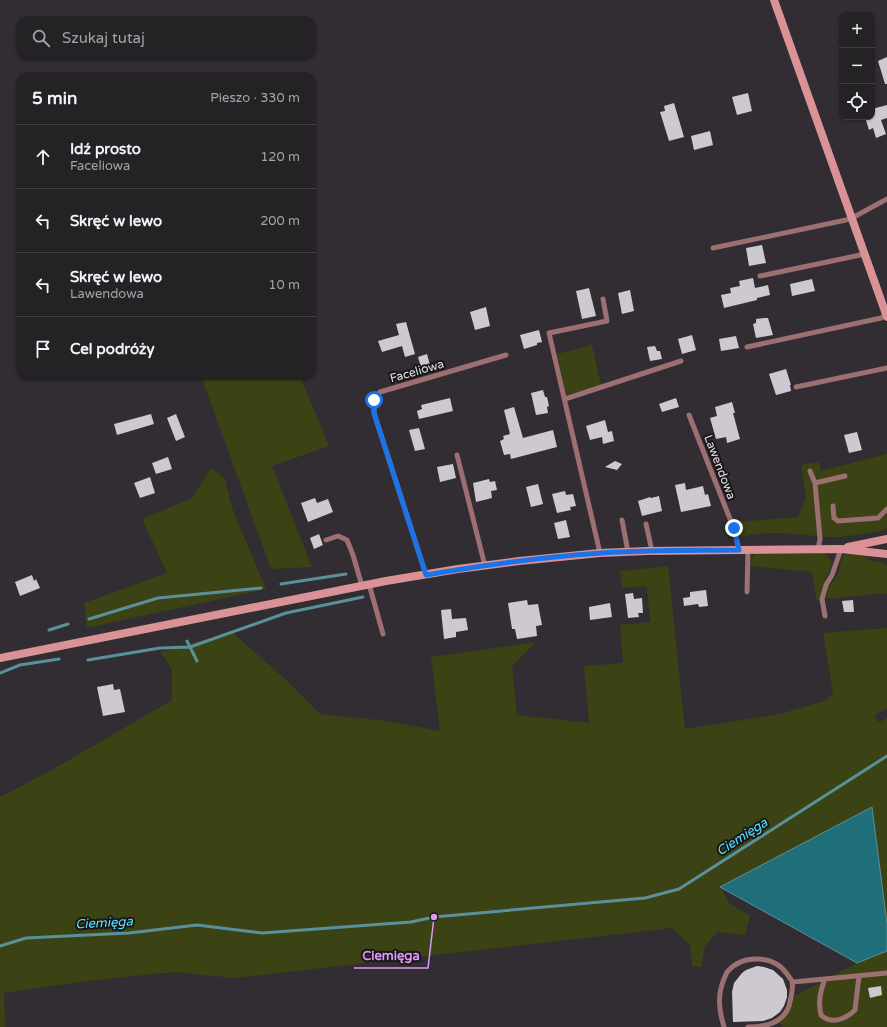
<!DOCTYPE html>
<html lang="pl">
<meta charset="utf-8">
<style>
body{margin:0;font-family:"Varela Round",sans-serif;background:#2d2a2e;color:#f1f3f6}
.controls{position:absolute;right:12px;top:12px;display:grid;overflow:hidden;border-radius:8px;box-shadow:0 1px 3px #0004}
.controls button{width:36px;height:36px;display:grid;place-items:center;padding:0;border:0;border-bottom:1px solid #423f43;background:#252226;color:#f1f3f6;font:20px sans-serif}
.stop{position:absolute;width:12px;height:12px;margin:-9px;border:3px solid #1a73e8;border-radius:50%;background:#fff}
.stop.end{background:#1a73e8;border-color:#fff;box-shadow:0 1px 4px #0008}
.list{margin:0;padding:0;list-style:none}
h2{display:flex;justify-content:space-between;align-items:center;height:52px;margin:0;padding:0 16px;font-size:17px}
h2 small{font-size:13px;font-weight:400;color:#a3a4a7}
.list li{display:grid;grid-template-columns:26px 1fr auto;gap:12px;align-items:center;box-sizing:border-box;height:64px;padding:0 16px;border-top:1px solid #423f43}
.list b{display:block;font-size:15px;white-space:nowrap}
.list p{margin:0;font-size:13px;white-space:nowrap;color:#a3a4a7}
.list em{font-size:13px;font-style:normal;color:#a3a4a7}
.icon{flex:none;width:22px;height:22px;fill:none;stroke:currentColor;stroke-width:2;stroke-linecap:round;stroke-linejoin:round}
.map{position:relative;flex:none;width:887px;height:1027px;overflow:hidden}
.search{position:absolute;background:#252226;box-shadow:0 1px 3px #0004;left:16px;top:16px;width:300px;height:44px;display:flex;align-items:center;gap:10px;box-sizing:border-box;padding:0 14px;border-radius:12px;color:#a3a4a7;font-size:15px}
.panel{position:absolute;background:#252226;box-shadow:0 1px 3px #0004;left:16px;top:72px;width:300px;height:308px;border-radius:12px}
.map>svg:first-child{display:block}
.green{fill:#3b4214}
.water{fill:#1f6f7b;stroke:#59909a}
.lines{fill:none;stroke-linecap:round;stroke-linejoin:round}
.stream{stroke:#59909a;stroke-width:3}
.building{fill:#cec9d1}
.lane{stroke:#9c6f71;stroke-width:5}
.secondary{stroke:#da9297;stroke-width:8}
.route{stroke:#1a73e8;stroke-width:5}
.labels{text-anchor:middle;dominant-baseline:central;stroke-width:4;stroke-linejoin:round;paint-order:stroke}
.street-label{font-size:12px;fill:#e1dee2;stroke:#181619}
.water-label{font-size:13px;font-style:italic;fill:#56e7ff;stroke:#181619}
.leader{fill:none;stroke:#db99f5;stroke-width:1.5}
.callout-dot{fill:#db99f5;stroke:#181619;stroke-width:1.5}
.callout-label{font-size:13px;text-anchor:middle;font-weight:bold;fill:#db99f5;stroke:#181619;stroke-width:4;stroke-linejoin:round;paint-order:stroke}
</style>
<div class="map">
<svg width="887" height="1027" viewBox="0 0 887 1027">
<rect width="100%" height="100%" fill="#312d33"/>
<!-- green -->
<path class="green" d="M592 345 601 385 566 395 557 354Z
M201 376H300L329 446 272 466 312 567 271 569Z
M887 454V528L881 531C864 533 845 538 829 537 800 535 771 529 742 537L740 535 737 522 798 517 806 497 801 465 818 462 821 471Z
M211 468 225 479 232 508 266 589 87 628 84 603 167 573 142 519 192 498Z
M824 552 833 563 823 585 820 600 817 601 812 572 750 566 751 558 755 554Z
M845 554 869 555 867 560 882 562 887 565V593L826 599 828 588 838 574 842 558Z
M668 566 685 729 780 714 827 700 833 693 823 633 887 628V708L875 715 878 723 887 718V1027H783L777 1021 791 998 857 963 721 887 729 903 750 916 745 935 717 932 705 946 701 967 692 966 690 945 672 928 235 978 174 972 87 981 4 993 5 1027H0V797L50 771 172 700V669L160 652 232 632 286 680 320 714 387 721 440 731 431 657 536 642 512 666 517 715 589 723 584 666 623 663 620 625 650 622 647 586 622 588 620 571Z"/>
<!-- water -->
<path class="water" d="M872 807 887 924V951L857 963 720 887Z"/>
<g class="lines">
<!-- stream -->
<path class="stream" d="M281 584 346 574
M89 619 158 598 261 588
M49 630 68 624
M187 641 197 661
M88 660 160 648 190 647 286 613 363 597
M0 673 20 665 59 659
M0 946 26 938 129 933 197 925 262 933 411 922 434 917 645 898 679 889 887 756"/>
</g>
<!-- building -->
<path class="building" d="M887 57V84H885L878 61Z
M748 93 752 111 737 115 732 97Z
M674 103 684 137 669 141 660 112 665 111 664 106Z
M887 105V118L881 120 886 134 876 138 873 128 869 130 865 117H872V109Z
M710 131 713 145 694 150 691 136Z
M762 245 766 263 749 266 746 248Z
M753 278 755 288 768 285 770 295 757 298V300L724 308 721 295 731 293 730 288 740 286 739 281Z
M812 279 815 291 792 296 790 284Z
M589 288 596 316 582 319 576 291Z
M630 290 634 311 622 314 618 293Z
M486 307 490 326 475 330 470 312Z
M765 318H768L773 335 756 338 753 324 756 323V319Z
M406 322 415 354 405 357 402 346 382 352 378 341 399 335 396 324Z
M539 330 542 342 537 343V345L524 349 520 335Z
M692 335 696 350 682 354 678 339Z
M736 336 739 348 721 351 719 339Z
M655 346 657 351H660L662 359 650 361 647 347Z
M427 354 431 369 422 371 418 357Z
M786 369 791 385H790L791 391 776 395 769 374Z
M543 390 545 397H547L549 406 547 407 548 413 536 415 531 393Z
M450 398 453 411 419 419 417 411 422 409 421 405Z
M676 398 679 407 662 412 659 404Z
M732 402 735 413H733L740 439 727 443 726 437 716 439 710 418 717 416 715 407Z
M514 407 523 438 553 430 557 447 511 459 510 454 504 455 500 441 504 439 503 436 510 434 504 410Z
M151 414 154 424 117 435 114 424Z
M176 414 185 437 176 441 167 418Z
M605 420 608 432 612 431 614 441 603 444 602 437 590 440 586 426Z
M419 428 425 449 415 451 409 430Z
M857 432 862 450 849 453 844 435Z
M168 457 172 469 156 474 152 463Z
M615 461 622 464 617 470 605 467Z
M453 464 456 478 440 482 437 467Z
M150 477 155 493 140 498 134 483Z
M489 479 490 482 495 481 497 490 491 491 492 498 476 502 473 483Z
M685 483 686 490 703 486 705 495 708 494 711 506 681 512 675 485Z
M538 484 543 504 531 507 526 487Z
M565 491 566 495 573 494 576 506 570 507 571 510 557 513 552 494Z
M659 496 662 511 642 516 638 501 650 497 651 498Z
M315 498 317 503 328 499 333 512 308 522 301 503Z
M566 520 570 537 558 539 554 523Z
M319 534 323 545 314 549 310 538Z
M32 575 34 581 36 579 40 588 20 596 15 582Z
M706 590 708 606 699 607 698 604 684 606 683 598 690 597V592Z
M633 593 634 599 642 598 643 613H638L639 617 628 618 625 594Z
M527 600 528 605 538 604 542 625 536 626 537 636 517 639 515 629H512L508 603Z
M853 600 854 612H844L842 601Z
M610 603 612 617 590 620 589 607Z
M451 609 452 619 466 618 468 630 456 632V637L444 639 441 610Z
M113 684 114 690 120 689 125 712 103 716 97 687Z
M757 966 764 967 773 970 783 979 787 990V997L784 1006 780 1012 772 1018 763 1021 733 1022 732 992 734 983 742 973 746 970Z
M881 986 882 995 870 998 868 988Z"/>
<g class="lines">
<!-- lane -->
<path class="lane" d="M713 248 846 220 852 218 887 199
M760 276 865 254
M747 347 881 318 886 315
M796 387 887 368
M565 399 681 361
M689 415 734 529 739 550
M457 455 485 566
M810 471 815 483 820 539 818 549
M815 483 845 476
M833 506 834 518 838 521 878 518 887 509
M622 520 628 552
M646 524 652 551
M326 540 338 536 347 540 353 555 362 586
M600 553 549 333 607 321 603 299
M426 575 374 413V400L380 392 506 355
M369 584 383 634
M747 592 748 550
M825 616 822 599 826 585 832 575 841 549
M825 979C820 992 818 1002 821 1015 831 1025 846 1019 855 1010L859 976
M793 982 887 973
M724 1027C719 1010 717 996 724 979 725 977 726 973 728 971 743 954 774 955 787 974 789 977 792 980 792 982 794 989 790 1000 789 1006 783 1024 764 1027 748 1027"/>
<!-- secondary -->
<path class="secondary" d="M774 0 887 317
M848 547 887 539
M0 658 386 581 458 569 519 561 600 553 647 551 841 549 887 554"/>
</g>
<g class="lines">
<!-- route -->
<path class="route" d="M374 400V413L426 575C484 565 543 557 601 553 647 550 693 550 739 550L734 528"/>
</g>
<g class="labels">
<!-- street labels -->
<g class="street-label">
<text transform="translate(417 371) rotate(-16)">Faceliowa</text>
<text transform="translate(720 467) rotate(69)">Lawendowa</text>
</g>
<!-- water labels -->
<g class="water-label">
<text transform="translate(742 837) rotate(-33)">Ciemięga</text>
<text transform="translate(104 923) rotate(-3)">Ciemięga</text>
</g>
</g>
<!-- callouts -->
<path class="leader" d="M434 917L428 968H354"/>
<circle class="callout-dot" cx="434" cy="917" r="4"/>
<g class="callout-label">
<text x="391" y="960">Ciemięga</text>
</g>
</svg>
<div class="controls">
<button>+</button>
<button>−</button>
<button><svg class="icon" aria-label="locate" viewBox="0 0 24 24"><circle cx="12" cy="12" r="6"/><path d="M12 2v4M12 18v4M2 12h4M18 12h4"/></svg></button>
</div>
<div class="stop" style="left:374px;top:400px"></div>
<div class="stop end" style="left:734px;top:528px"></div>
<div class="search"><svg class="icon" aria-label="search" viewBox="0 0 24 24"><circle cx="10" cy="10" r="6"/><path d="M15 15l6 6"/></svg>Szukaj tutaj</div>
<section class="panel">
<h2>5 min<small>Pieszo · 330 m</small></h2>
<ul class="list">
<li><svg class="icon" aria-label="ahead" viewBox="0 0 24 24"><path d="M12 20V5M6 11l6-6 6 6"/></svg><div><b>Idź prosto</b><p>Faceliowa</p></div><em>120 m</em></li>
<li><svg class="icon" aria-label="left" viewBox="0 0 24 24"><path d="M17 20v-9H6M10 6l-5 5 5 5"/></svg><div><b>Skręć w lewo</b></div><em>200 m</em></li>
<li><svg class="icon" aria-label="left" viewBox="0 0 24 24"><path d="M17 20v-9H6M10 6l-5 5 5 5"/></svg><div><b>Skręć w lewo</b><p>Lawendowa</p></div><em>10 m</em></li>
<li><svg class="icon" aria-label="arrive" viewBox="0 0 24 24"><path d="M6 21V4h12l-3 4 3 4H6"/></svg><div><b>Cel podróży</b></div></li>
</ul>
</section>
</div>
